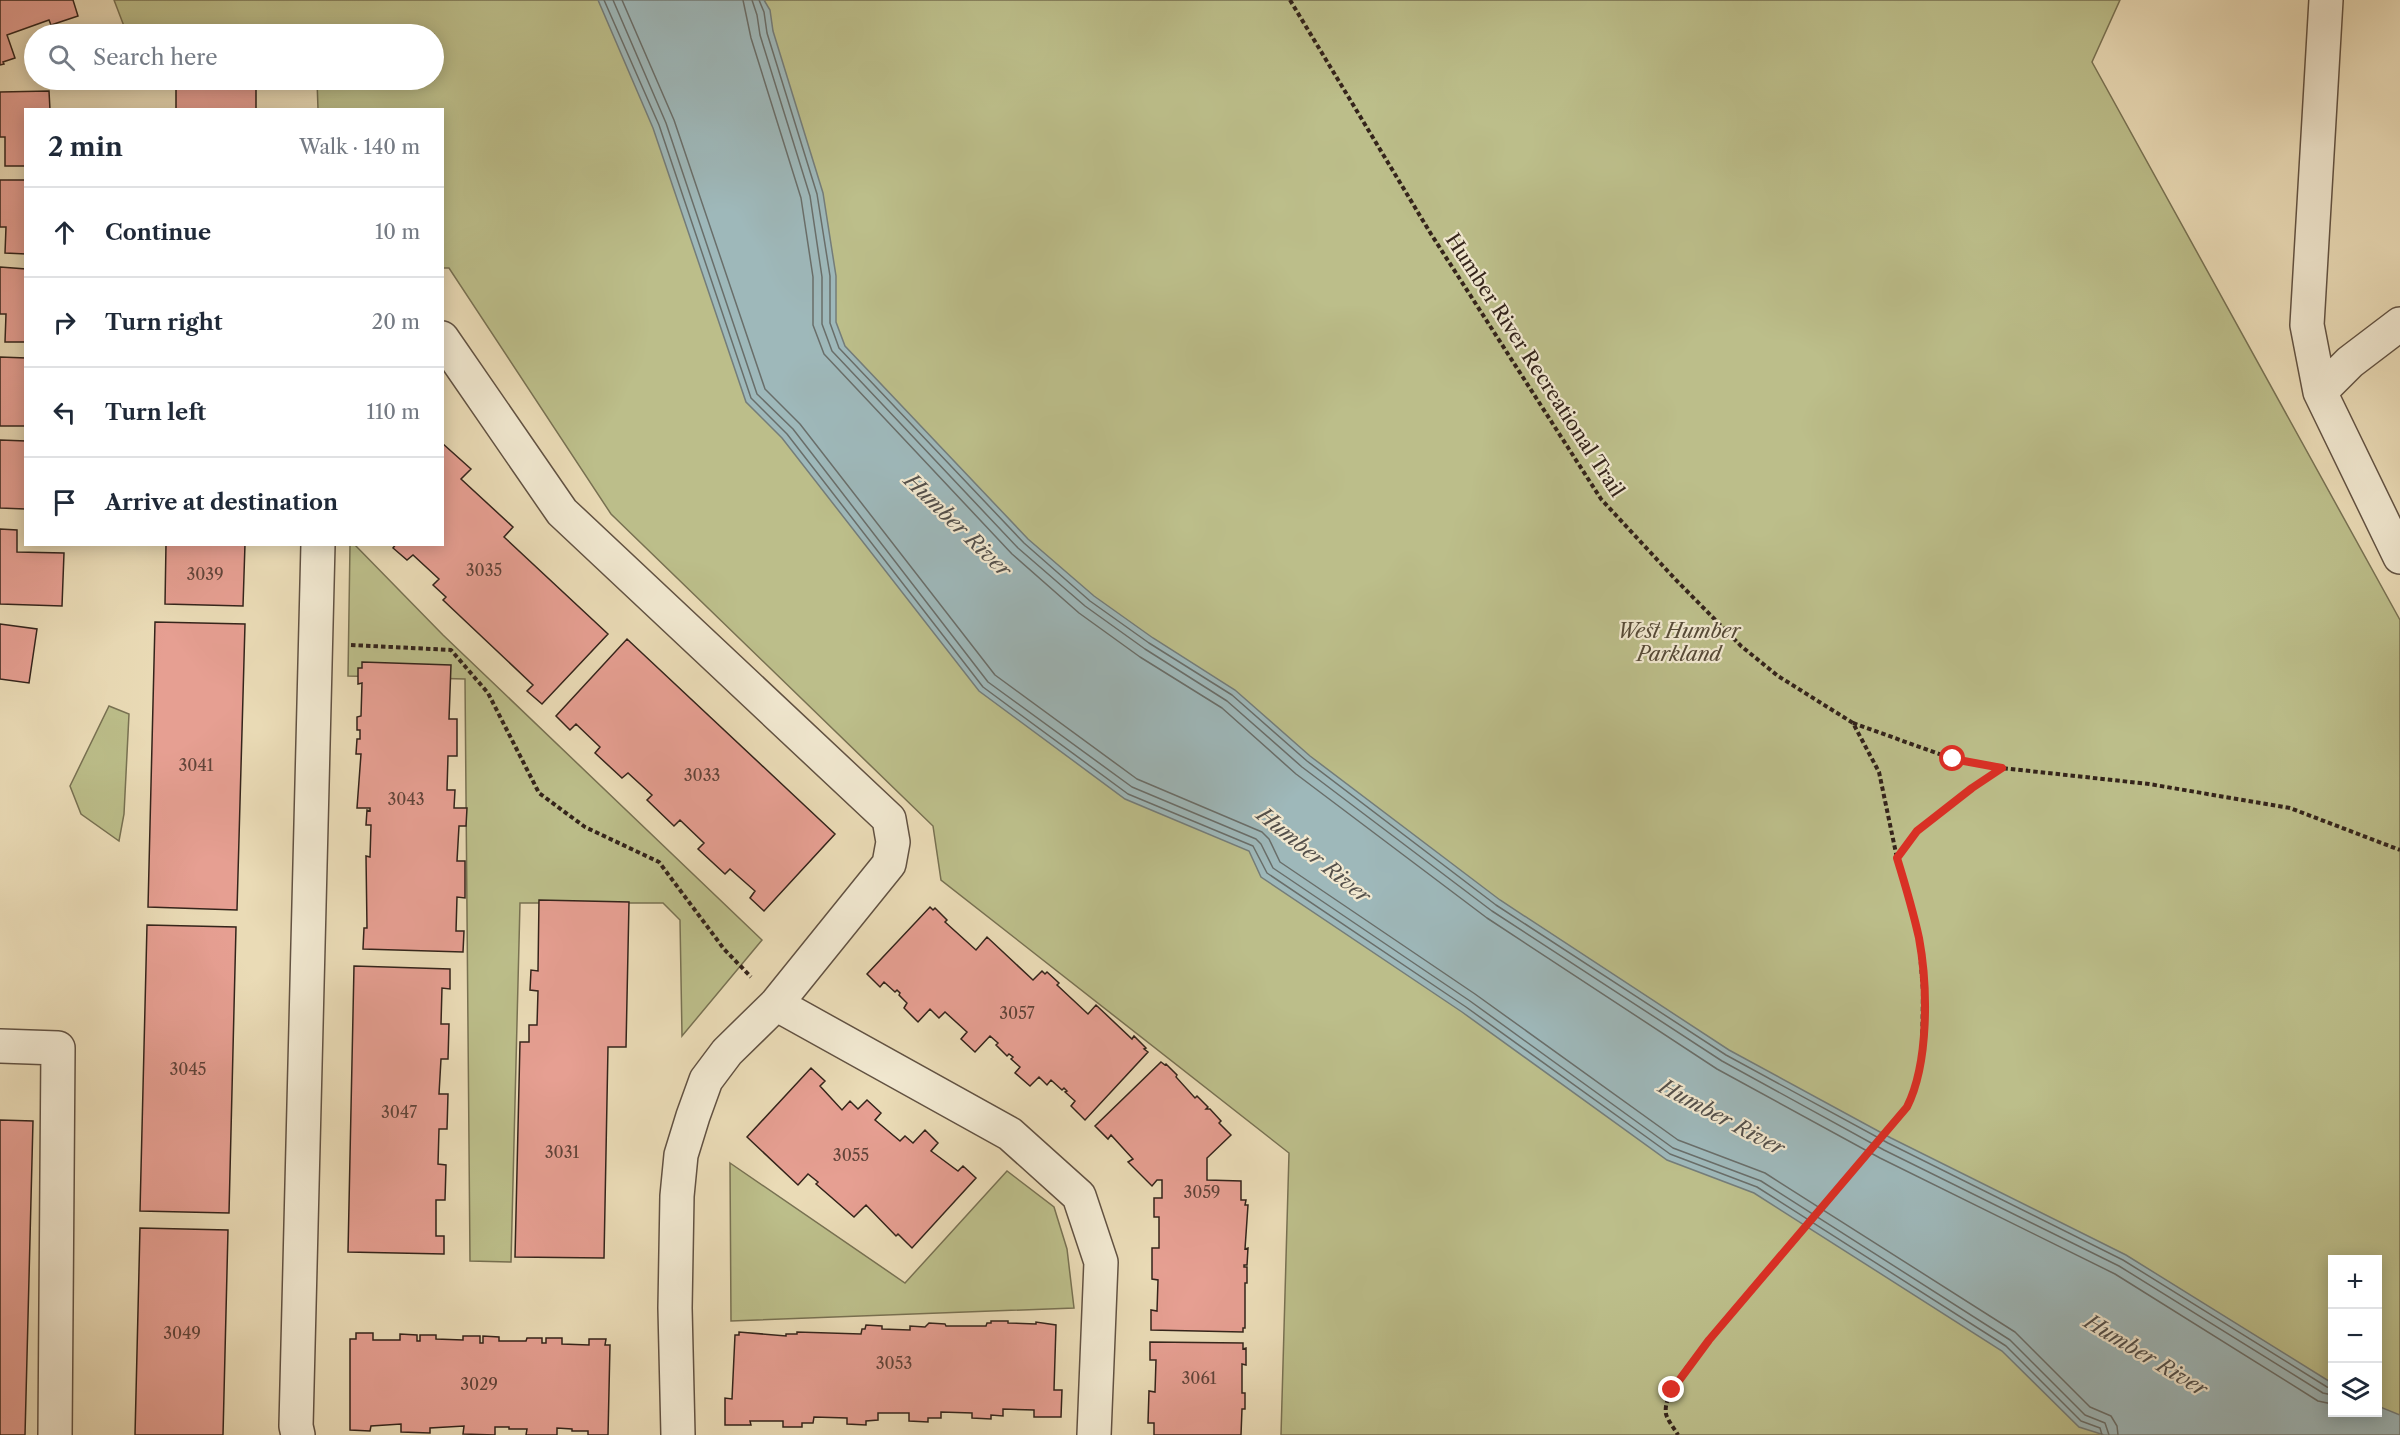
<!DOCTYPE html>
<meta charset="utf-8">
<style>
body{margin:0;font-family:"Libre Caslon Text",serif;background:#f2f2f3;color:#1f2937}
.controls{position:absolute;right:18px;bottom:18px;display:grid;overflow:hidden;border-radius:0px;box-shadow:0 3px 15px #0003}
.controls button{width:54px;height:54px;display:grid;place-items:center;padding:0;border:0;border-bottom:2px solid #e0e1e3;background:#fff;color:#1f2937;font:30px sans-serif}
.stop{position:absolute;width:18px;height:18px;margin:-14px;border:4px solid #d93025;border-radius:50%;background:#fff}
.stop.end{background:#d93025;border-color:#fff;box-shadow:0 2px 6px #0008}
.list{margin:0;padding:0;list-style:none}
h2{display:flex;justify-content:space-between;align-items:center;height:78px;margin:0;padding:0 24px;font-size:26px}
h2 small{font-size:20px;font-weight:400;color:#747a83}
.list li{display:grid;grid-template-columns:39px 1fr auto;gap:18px;align-items:center;box-sizing:border-box;height:90px;padding:0 24px;border-top:2px solid #e0e1e3}
.list b{display:block;font-size:22px;white-space:nowrap}
.list em{font-size:20px;font-style:normal;color:#747a83}
.icon{flex:none;width:33px;height:33px;fill:none;stroke:currentColor;stroke-width:2;stroke-linecap:round;stroke-linejoin:round}
.map{position:relative;flex:none;width:2400px;height:1435px;overflow:hidden}
.search{position:absolute;background:#fff;box-shadow:0 3px 15px #0003;left:24px;top:24px;width:420px;height:66px;display:flex;align-items:center;gap:15px;box-sizing:border-box;padding:0 21px;border-radius:33px;color:#747a83;font-size:22px}
.panel{position:absolute;background:#fff;box-shadow:0 3px 15px #0003;left:24px;top:108px;width:420px;height:438px;border-radius:0px}
.map>svg:first-child{display:block}
.green{fill:#bcbe8a;stroke:#787152;stroke-width:1.5;fill-rule:evenodd}
.water{fill:#9eb8ba;stroke:#747d7a;stroke-width:1.5}
.lines{fill:none;stroke-linecap:round;stroke-linejoin:round}
.shore{stroke:#696e6a;stroke-width:1.5}
.building{fill:#e69f92;stroke:#34241b;stroke-width:1.5}
.minor-casing{stroke:#625242;stroke-width:36}
.path{stroke:#34241b;stroke-width:4;stroke-dasharray:4.5 3;stroke-linecap:butt}
.minor{stroke:#f1e8d0;stroke-width:33}
.route{stroke:#d93025;stroke-width:8}
.labels{text-anchor:middle;dominant-baseline:central;stroke-width:4.5;stroke-linejoin:round;paint-order:stroke}
.number-label{font-size:16px;fill:#604339}
.street-label{font-size:20px;fill:#34241b;stroke:#f1e8d0}
.park-label{font-size:20px;font-style:italic;fill:#564a37;stroke:#f1e8d0}
.water-label{font-size:21px;font-style:italic;fill:#54504b;stroke:#f1e8d0}
</style>
<div class="map">
<svg width="2400" height="1435" viewBox="0 0 2400 1435">
<rect width="100%" height="100%" fill="#eadbb6"/>
<filter id="stains"><feTurbulence type="fractalNoise" baseFrequency=".00333" numOctaves="4"/><feColorMatrix values="0 0 0 0 .2 0 0 0 0 .09 0 0 0 0 .02 0 0 0 .5 -.17"/></filter>
<radialGradient id="worn" r=".72"><stop offset=".6" stop-color="#630" stop-opacity="0"/><stop offset="1" stop-color="#630" stop-opacity=".3"/></radialGradient>
<!-- green -->
<path class="green" d="M114 0H2120L2092 62 2400 620V1435H1281L1289 1153 941 880 933 826 611 514 449 268H443L442 110 318 109 317 80H434V34H127ZM2332 1260H2378V1412H2332Z
M354 544 443 635 762 940 682 1036 680 920 663 903H520L511 1262 470 1261 465 679 348 676 350 545Z
M109 706 129 714 124 814 119 841 81 814 70 786Z
M730 1163 905 1283 1007 1171 1054 1207 1067 1249 1074 1308 731 1321Z"/>
<!-- water -->
<path class="water" d="M598 0H764L770 10 773 31 823 193 836 276V322L845 346 1028 539 1094 596 1153 638 1235 690 1310 756 1500 900 1729 1050 1891 1138 2126 1255 2332 1383V1412H2378V1406L2400 1415V1435H2104L2079 1427 2002 1351 1754 1193 1667 1160 1462 1012 1261 877 1249 851 1125 799 979 691 782 438 746 402 653 128Z"/>
<g class="lines">
<!-- shore -->
<path class="shore" d="M604 0 659 125 751 398 787 434 983 687 1128 794 1253 846 1267 873 1466 1007 1670 1154 1757 1187 2006 1346 2081 1421 2100 1428 2102 1435
M613 0 666 123 757 394 793 429 988 682 1132 787 1256 839 1261 844 1273 868 1470 1001 1673 1148 1761 1181 2010 1340 2085 1415 2105 1423 2109 1435
M622 0 674 120 765 389 800 424 995 675 1137 779 1262 832 1269 839 1280 862 1475 994 1678 1140 1765 1173 2015 1332 2090 1407 2111 1416 2117 1426 2118 1435
M743 0 751 38 801 198 813 277V325L824 354 1012 554 1079 613 1140 657 1222 708 1296 774 1487 918 1717 1069 1880 1158 2115 1274 2318 1401 2332 1404
M752 0 757 15 760 35 810 196 822 277V324L832 351 1018 548 1085 606 1145 649 1227 701 1302 767 1492 911 1722 1061 1884 1150 2119 1266 2323 1393 2332 1395
M759 0 764 12 767 33 817 194 830 276V323L839 348 1024 543 1090 601 1149 643 1232 695 1307 761 1496 905 1726 1055 1888 1143 2123 1260 2327 1387 2332 1388"/>
</g>
<!-- building -->
<path class="building" d="M0 0H73L78 16 51 25 49 20 7 35 15 58 3 62 4 64 0 65Z
M176 86 256 88V110H176Z
M49 91 50 110H26V166H5V137H0V92Z
M0 180H26V254L5 253 6 227H0Z
M0 267 26 269V342H5L6 314H0Z
M0 357 26 358V426H0Z
M0 440 26 441 25 509 0 508Z
M442 443 471 469 461 479 513 527 504 537 608 634 542 704 527 691 533 685 443 600 446 597 433 585 439 579 413 555 407 560 393 548 396 544H442Z
M0 529 17 530V552L64 553 62 606 0 604Z
M166 544H245L243 606 165 604Z
M155 622 245 624 237 910 148 907Z
M0 624 37 629 29 683 0 679Z
M627 639 835 834 764 911 750 898 755 891 730 869 725 874 698 849 704 843 680 820 674 826 647 800 652 795 628 773 622 778 595 753 600 747 576 724 570 730 556 716Z
M362 662 451 665 449 719H457V756H448L447 790H455L454 808H467L466 826H459L457 861H465V898L457 897 456 931H464L463 952 363 949 364 928H367L366 856 370 857 371 825H366L367 810 370 811V808H357L361 754H356L357 739H360V730H357V717L361 716 362 683 358 684V668H362Z
M539 900 629 902 626 1047H608L604 1258 515 1257 520 1042H529V1025H537L538 991 530 990 531 970 538 971Z
M930 907 933 910 935 908 947 920 945 922 976 950 987 937 1033 980 1042 971 1045 974 1047 972 1059 983 1057 985 1088 1014 1096 1005 1132 1039 1134 1036 1146 1048 1144 1049 1148 1052 1085 1120 1071 1106 1075 1101 1065 1092 1067 1091 1064 1088 1062 1090 1051 1080 1047 1085 1039 1077 1030 1086 1015 1073 1020 1067 1011 1059 1013 1057 1009 1054 1007 1056 996 1045 998 1043 990 1036 975 1052 961 1039 967 1032 945 1012 939 1018 930 1009 918 1022 904 1008 907 1003 899 995 900 993 897 990 895 992 884 982 880 987 867 974Z
M147 925 236 927 229 1213 140 1211Z
M354 966 450 969V989L442 988 441 1024H449L448 1059H441L439 1094H448L447 1129H439L438 1164 446 1165 445 1200H436V1236H444V1254L348 1252Z
M1161 1062 1165 1065 1166 1064 1177 1075 1176 1077 1195 1098 1197 1096 1208 1107 1206 1109H1210L1221 1121 1219 1123 1231 1135 1207 1158V1180L1241 1181V1200H1246L1245 1205H1248L1245 1249 1248 1248 1247 1265H1244V1267H1247V1283H1245V1328H1243V1332L1151 1330V1310L1157 1311 1158 1280 1152 1279V1248H1159V1217H1154V1198H1162V1180H1157L1152 1186 1128 1162 1133 1159 1111 1135 1108 1139 1095 1126Z
M811 1068 825 1081 820 1086 842 1110 850 1101 858 1109 867 1100 881 1113 875 1120 900 1141 905 1136 913 1143 925 1130 938 1143 931 1151 958 1171 963 1166 976 1178 912 1248 898 1234 896 1236 866 1205 854 1217 816 1184 818 1182 808 1174 798 1185 747 1137Z
M0 1120 33 1121 25 1435H0Z
M140 1228 228 1230 223 1435H135Z
M991 1321H1008V1323L1036 1324V1322L1056 1325 1054 1390H1062L1061 1417H1034V1410L1003 1409V1416L991 1415V1419L972 1418V1413L941 1412V1418H928V1422L909 1421V1413H878V1420L866 1421V1425L847 1424V1418L814 1417 813 1423H802V1427H783V1421H750L751 1425H725V1398L732 1399 735 1335H739V1332L786 1336V1334H797V1332L861 1334 862 1329H865L866 1325 882 1326V1329L910 1330V1326L925 1327 929 1323 945 1324 946 1326H986L987 1323H991Z
M356 1333H373V1340H400V1334L417 1335V1341H420V1335H436V1339L463 1340V1336H480V1343H483V1336L499 1337V1341H526L527 1338H542V1343H546V1338H562V1344L589 1345V1339H606L605 1345H610L608 1435H588V1431H572V1429L557 1428V1435H526L527 1429H509V1427H495V1435L463 1434 464 1426 430 1428V1433L401 1432V1424L371 1426 370 1431 350 1430V1339H356Z
M1150 1342 1243 1343V1349L1246 1348V1365L1242 1364V1393H1245V1409H1242L1241 1435H1154V1423H1148L1149 1391 1155 1392 1156 1360H1150Z"/>
<g class="lines">
<defs>
<path id="minor" d="M2400 324 2350 362 2320 392 2400 557
M442 338 562 512 889 819 893 842 889 864 776 1004 727 1052 706 1080 693 1116 681 1155 677 1196 675 1308 678 1435
M2320 392 2307 325 2326 0
M776 1004 1010 1134 1079 1196 1101 1262 1094 1435
M0 1046 58 1048 55 1435
M298 1435 296 1426 318 544"/>
</defs>
<!-- minor casing -->
<use href="#minor" class="minor-casing"/>
<!-- path -->
<path class="path" d="M1290 0 1431 234 1601 499 1677 581 1741 646 1778 676 1853 723 1879 772 1897 858 1919 940 1923 991 1922 1060 1915 1090 1907 1108 1709 1340C1696 1357 1662 1392 1666 1414 1668 1421 1674 1428 1678 1435
M351 645 451 650 488 693 539 793 585 827 659 862 724 949 751 977
M1853 723 1953 759 2002 768 2149 784 2290 808 2400 850
M1897 857 1917 831 1942 810 2002 768"/>
<!-- minor -->
<use href="#minor" class="minor"/>
</g>
<g class="lines">
<!-- route -->
<path class="route" d="M1672 1390 1709 1340 1907 1107C1929 1063 1928 987 1919 938 1913 911 1905 884 1897 858L1917 831 1972 788 2002 768 1953 759"/>
</g>
<g class="labels">
<!-- number labels -->
<g class="number-label">
<text x="484" y="570">3035</text>
<text x="205" y="574">3039</text>
<text x="196" y="765">3041</text>
<text x="702" y="775">3033</text>
<text x="406" y="799">3043</text>
<text x="1017" y="1013">3057</text>
<text x="188" y="1069">3045</text>
<text x="399" y="1112">3047</text>
<text x="562" y="1152">3031</text>
<text x="851" y="1155">3055</text>
<text x="1202" y="1192">3059</text>
<text x="182" y="1333">3049</text>
<text x="894" y="1363">3053</text>
<text x="1199" y="1378">3061</text>
<text x="479" y="1384">3029</text>
</g>
<!-- street labels -->
<g class="street-label">
<text transform="translate(1535 365) rotate(57)">Humber River Recreational Trail</text>
</g>
<!-- park labels -->
<g class="park-label">
<text x="1679" y="631">West Humber<tspan x="1679" dy="23">Parkland</tspan></text>
</g>
<!-- water labels -->
<g class="water-label">
<text transform="translate(958 525) rotate(44)">Humber River</text>
<text transform="translate(1314 855) rotate(39)">Humber River</text>
<text transform="translate(1722 1117) rotate(28)">Humber River</text>
<text transform="translate(2146 1355) rotate(31)">Humber River</text>
</g>
</g>
<rect width="100%" height="100%" filter="url(#stains)"/>
<rect width="100%" height="100%" fill="url(#worn)"/>
</svg>
<div class="controls">
<button>+</button>
<button>−</button>
<button><svg class="icon" aria-label="layers" viewBox="0 0 24 24"><path d="M12 4l9 5-9 5-9-5zM3 14l9 5 9-5"/></svg></button>
</div>
<div class="stop" style="left:1953px;top:759px"></div>
<div class="stop end" style="left:1672px;top:1390px"></div>
<div class="search"><svg class="icon" aria-label="search" viewBox="0 0 24 24"><circle cx="10" cy="10" r="6"/><path d="M15 15l6 6"/></svg>Search here</div>
<section class="panel">
<h2>2 min<small>Walk · 140 m</small></h2>
<ul class="list">
<li><svg class="icon" aria-label="ahead" viewBox="0 0 24 24"><path d="M12 20V5M6 11l6-6 6 6"/></svg><div><b>Continue</b></div><em>10 m</em></li>
<li><svg class="icon" aria-label="right" viewBox="0 0 24 24"><path d="M7 20v-9h11M14 6l5 5-5 5"/></svg><div><b>Turn right</b></div><em>20 m</em></li>
<li><svg class="icon" aria-label="left" viewBox="0 0 24 24"><path d="M17 20v-9H6M10 6l-5 5 5 5"/></svg><div><b>Turn left</b></div><em>110 m</em></li>
<li><svg class="icon" aria-label="arrive" viewBox="0 0 24 24"><path d="M6 21V4h12l-3 4 3 4H6"/></svg><div><b>Arrive at destination</b></div></li>
</ul>
</section>
</div>
